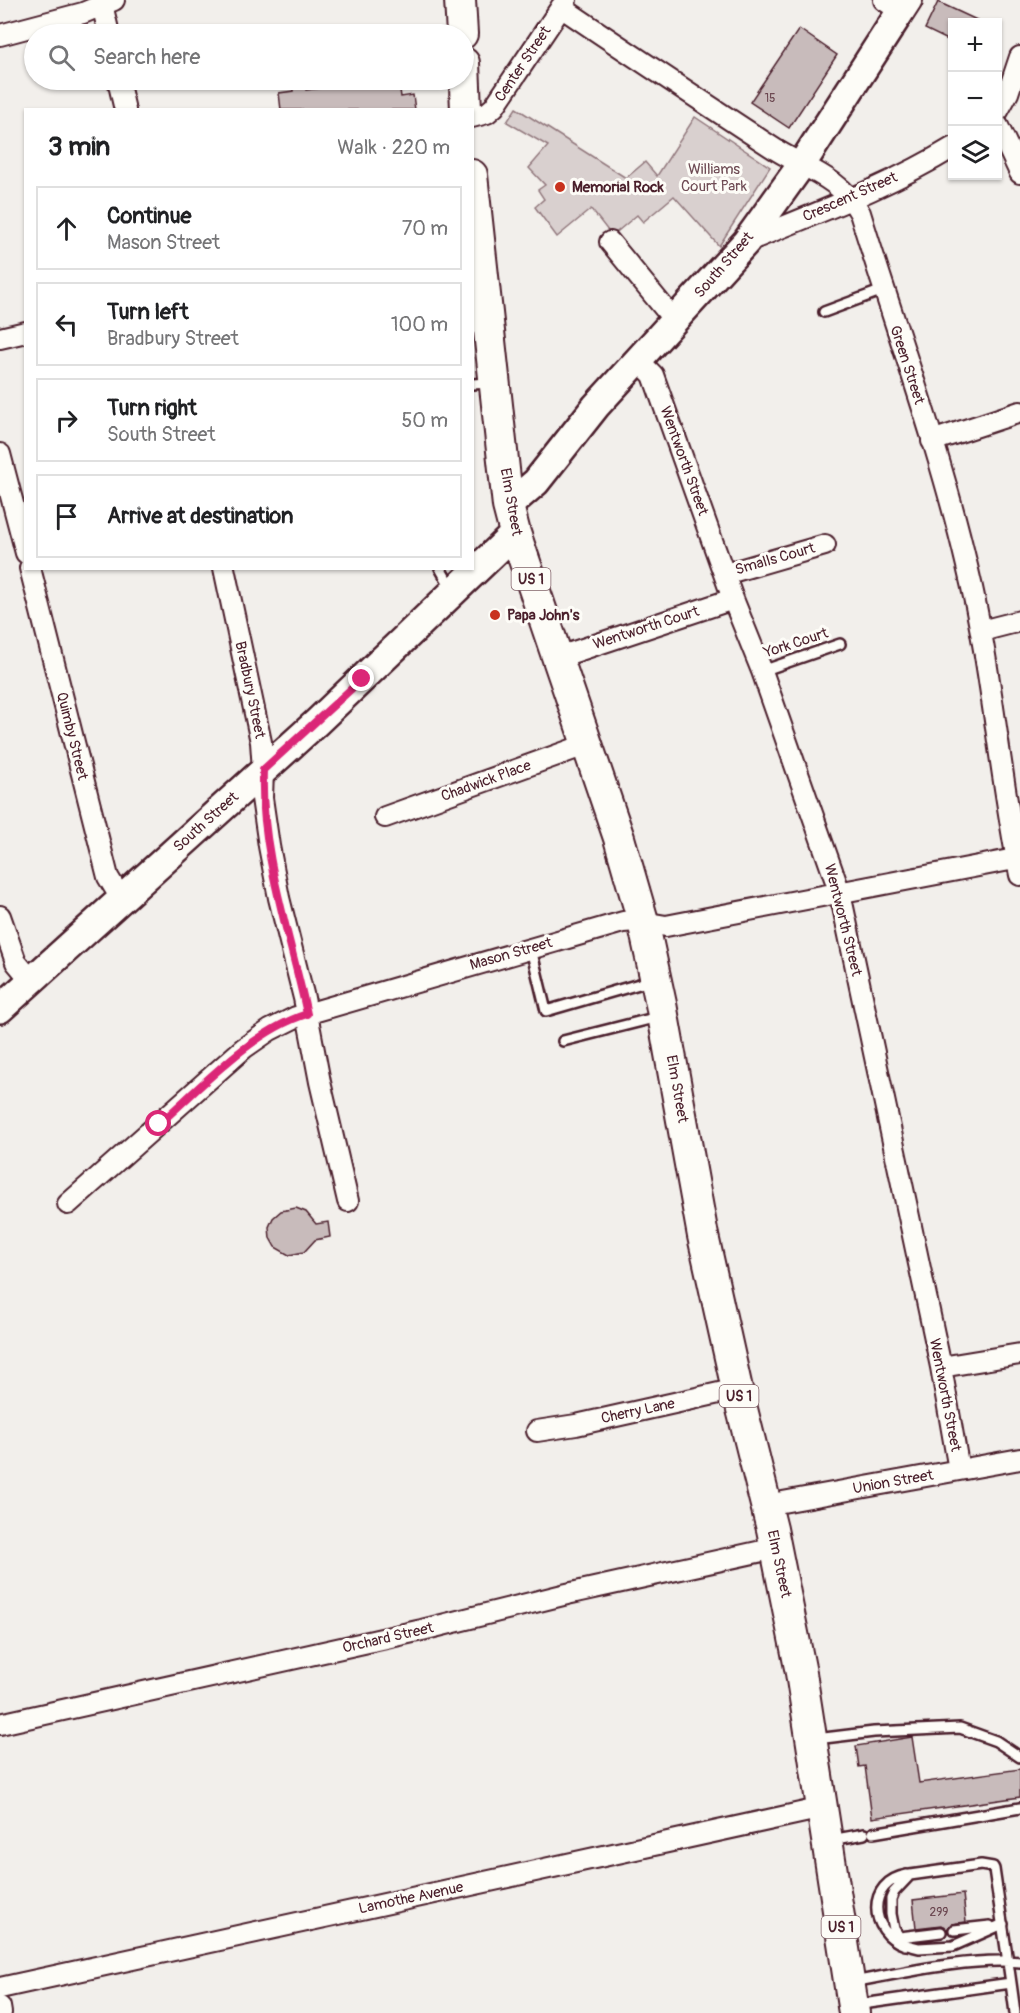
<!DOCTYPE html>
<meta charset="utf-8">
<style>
body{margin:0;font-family:Pangolin,sans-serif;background:#f2f2f2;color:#202124}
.controls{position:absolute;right:18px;top:18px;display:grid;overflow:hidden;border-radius:0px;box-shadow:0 2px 4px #0004}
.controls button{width:54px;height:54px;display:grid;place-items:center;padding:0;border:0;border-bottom:2px solid #e0e0e0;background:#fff;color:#202124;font:30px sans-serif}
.stop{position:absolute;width:18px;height:18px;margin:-14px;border:4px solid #db2777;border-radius:50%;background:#fff}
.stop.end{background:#db2777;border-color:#fff;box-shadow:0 2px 6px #0008}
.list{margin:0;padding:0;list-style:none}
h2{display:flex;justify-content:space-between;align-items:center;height:78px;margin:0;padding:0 24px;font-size:26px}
h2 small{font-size:20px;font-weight:400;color:#757577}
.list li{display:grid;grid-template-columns:39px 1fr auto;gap:18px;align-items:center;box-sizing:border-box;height:84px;margin:0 12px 12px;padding:0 12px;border:2px solid #e0e0e0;border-radius:0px}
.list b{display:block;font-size:22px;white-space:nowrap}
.list p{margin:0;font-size:20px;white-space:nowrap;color:#757577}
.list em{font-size:20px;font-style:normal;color:#757577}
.icon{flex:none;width:33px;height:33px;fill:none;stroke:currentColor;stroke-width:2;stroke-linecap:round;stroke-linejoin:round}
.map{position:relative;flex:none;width:1020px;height:2013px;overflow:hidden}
.search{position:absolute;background:#fff;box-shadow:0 2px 4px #0004;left:24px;top:24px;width:450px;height:66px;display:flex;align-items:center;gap:15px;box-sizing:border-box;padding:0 21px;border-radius:33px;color:#757577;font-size:22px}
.panel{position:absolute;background:#fff;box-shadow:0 2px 4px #0004;left:24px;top:108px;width:450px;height:462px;border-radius:0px}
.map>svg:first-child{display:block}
.park{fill:#d9d0cf;stroke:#92787d;stroke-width:1.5}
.building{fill:#c8bbbb;stroke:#4a1f2b;stroke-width:1.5}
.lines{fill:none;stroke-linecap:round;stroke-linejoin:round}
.lane-casing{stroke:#4a1f2b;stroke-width:14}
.street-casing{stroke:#4a1f2b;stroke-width:24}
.secondary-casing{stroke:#4a1f2b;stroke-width:32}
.primary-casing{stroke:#4a1f2b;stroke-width:34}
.lane{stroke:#fdfcf7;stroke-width:9}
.street{stroke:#fdfcf7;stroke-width:20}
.secondary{stroke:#fdfcf7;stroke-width:27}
.primary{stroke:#fdfcf7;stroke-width:30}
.route{stroke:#db2777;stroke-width:8}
.poi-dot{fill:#c8321e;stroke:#fdfcf7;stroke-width:2}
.labels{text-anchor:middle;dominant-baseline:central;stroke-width:6;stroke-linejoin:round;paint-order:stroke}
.number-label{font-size:12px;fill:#6a464f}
.shield{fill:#fdfcf7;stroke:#806168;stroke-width:1.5}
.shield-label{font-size:14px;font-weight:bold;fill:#4a1f2b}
.street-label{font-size:15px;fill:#4a1f2b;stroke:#fdfcf7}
.park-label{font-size:15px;fill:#6e4b54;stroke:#fdfcf7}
.poi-label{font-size:15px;font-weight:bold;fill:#4a1f2b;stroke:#fdfcf7;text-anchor:start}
</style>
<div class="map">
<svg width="1020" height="2013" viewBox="0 0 1020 2013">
<rect width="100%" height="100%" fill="#f2efeb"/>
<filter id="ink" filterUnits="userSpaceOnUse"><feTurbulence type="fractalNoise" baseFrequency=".0167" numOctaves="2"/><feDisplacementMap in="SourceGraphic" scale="12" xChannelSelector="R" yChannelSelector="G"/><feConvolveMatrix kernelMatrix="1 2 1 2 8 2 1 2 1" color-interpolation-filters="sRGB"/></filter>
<g filter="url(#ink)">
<!-- park -->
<path class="park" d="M516 108 626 178 645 162 657 176 695 117 770 167 719 246 674 196 643 222 637 215 612 236 591 209 557 237 535 207 544 199 538 190 545 185 529 168 548 146 507 122Z"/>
<!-- building -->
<path class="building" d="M938 2 981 22H952V42L925 29Z
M799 29 837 55 789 128 750 102Z
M292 80H305L306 90 392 80 393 84 399 83 401 97 413 95 415 110H281L279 93 293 91Z
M296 1208 306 1212 316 1224 328 1222 330 1237 315 1240 304 1252 289 1255 275 1247 270 1238 269 1227 273 1218 281 1211Z
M912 1737 919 1783 1020 1769V1797L872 1818 865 1766 859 1767 856 1746Z
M963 1894 966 1922 951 1924 947 1930 941 1925 916 1928 913 1900Z"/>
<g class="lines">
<defs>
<path id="lane" d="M824 312 883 290
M472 384 491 383
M440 568 452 589
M762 671 840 644
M531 949 546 1011 653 980
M563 1041 658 1017
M816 1739 874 1732 960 1728 996 1741 1020 1757
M873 1833 1020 1808
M831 1840 864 1834
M1003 1924 953 1946 919 1948 907 1945 902 1941 894 1929 891 1914V1899L894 1892 910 1875 981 1865 993 1867 994 1869C1001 1917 1009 1965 1015 2013
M954 1930 990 1926
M900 1937 941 1932
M905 1945C868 1932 866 1882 907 1875
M853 1982C902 1973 971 1957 1020 1962
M855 2005 1011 1983"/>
<path id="street" d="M101 0 109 34
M884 0 901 11
M561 7C630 54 700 100 770 146 801 167 841 177 860 213 896 330 939 446 967 566 992 668 999 773 1020 875
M0 35 83 13 114 0
M118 80 125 110
M998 111 1008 93 1020 57
M472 117 487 113 494 107 566 0
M998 126 1020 173
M610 242 674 320
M746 242C816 213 888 187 952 148
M0 338 26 332
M638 360 653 375 733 599 762 671 840 893 941 1367 959 1470
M932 441 1020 412
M0 454 26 553
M30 568 108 877 122 900
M224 568 261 742 263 770 262 798 269 846 279 898 304 998 320 1082 348 1201
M725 574 825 545
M981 631 1020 621
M559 657 733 599
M385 817 588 744
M0 916 16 962 31 980
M68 1204 244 1048 270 1030 296 1017 623 922 637 921 666 926 1020 858
M941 1367 1020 1354
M537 1431 576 1425 737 1389
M766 1505 1020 1459
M0 1724 422 1630 567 1594 776 1548
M0 1988 823 1808
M0 2007 1 2013"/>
<path id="secondary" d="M508 506 536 482 596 406 746 242 802 164 908 0
M0 1009 316 723 515 533"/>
<path id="primary" d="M460 0 462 34
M464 63 466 110
M472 175 508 506 515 533 619 838 643 921 661 1004 703 1236 737 1389 772 1529 801 1673 854 2013"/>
</defs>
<!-- lane casing -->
<use href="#lane" class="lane-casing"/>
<!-- street casing -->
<use href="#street" class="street-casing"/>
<!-- secondary casing -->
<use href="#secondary" class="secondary-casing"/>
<!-- primary casing -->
<use href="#primary" class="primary-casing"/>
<!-- lane -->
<use href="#lane" class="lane"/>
<!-- street -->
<use href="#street" class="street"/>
<!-- secondary -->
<use href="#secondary" class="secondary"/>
<!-- primary -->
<use href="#primary" class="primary"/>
</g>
</g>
<g class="lines" filter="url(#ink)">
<!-- route -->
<path class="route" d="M159 1124C202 1086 252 1031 307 1014 290 934 260 853 263 770L362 679"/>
</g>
<!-- markers -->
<g class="poi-dot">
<circle cx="560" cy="187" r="6"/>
<circle cx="495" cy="615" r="6"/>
</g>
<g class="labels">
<!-- number labels -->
<g class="number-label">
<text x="770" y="98">15</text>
<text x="939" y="1912">299</text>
</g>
<!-- shield labels -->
<g class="shield">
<rect x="511.5" y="568" width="39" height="22" rx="4.5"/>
<rect x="719.5" y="1385" width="39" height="22" rx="4.5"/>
<rect x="821.5" y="1916" width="39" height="22" rx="4.5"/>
</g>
<g class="shield-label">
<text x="531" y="579">US 1</text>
<text x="739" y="1396">US 1</text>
<text x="841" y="1927">US 1</text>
</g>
<!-- street labels -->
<g class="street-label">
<text transform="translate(523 64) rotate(-56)">Center Street</text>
<text transform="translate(850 197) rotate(-24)">Crescent Street</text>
<text transform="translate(724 265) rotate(-49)">South Street</text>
<text transform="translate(907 365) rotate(72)">Green Street</text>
<text transform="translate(684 461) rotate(70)">Wentworth Street</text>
<text transform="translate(511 502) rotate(80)">Elm Street</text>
<text transform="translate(775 559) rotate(-16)">Smalls Court</text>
<text transform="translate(646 628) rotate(-18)">Wentworth Court</text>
<text transform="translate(796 643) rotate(-18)">York Court</text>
<text transform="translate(250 690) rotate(78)">Bradbury Street</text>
<text transform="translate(72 736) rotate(76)">Quimby Street</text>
<text transform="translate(486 781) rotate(-20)">Chadwick Place</text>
<text transform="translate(206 822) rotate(-42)">South Street</text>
<text transform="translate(843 920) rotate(76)">Wentworth Street</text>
<text transform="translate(511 954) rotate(-16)">Mason Street</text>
<text transform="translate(677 1089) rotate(80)">Elm Street</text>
<text transform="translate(945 1395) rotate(79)">Wentworth Street</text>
<text transform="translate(638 1411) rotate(-12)">Cherry Lane</text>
<text transform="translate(893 1482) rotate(-10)">Union Street</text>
<text transform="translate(779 1564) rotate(78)">Elm Street</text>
<text transform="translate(388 1638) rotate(-13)">Orchard Street</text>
<text transform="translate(411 1898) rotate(-12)">Lamothe Avenue</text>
</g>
<!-- park labels -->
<g class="park-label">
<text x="714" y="169">Williams<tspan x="714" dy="17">Court Park</tspan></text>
</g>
<!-- poi labels -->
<g class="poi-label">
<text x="572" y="187">Memorial Rock</text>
<text x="507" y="615">Papa John's</text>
</g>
</g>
</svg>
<div class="controls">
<button>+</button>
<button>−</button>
<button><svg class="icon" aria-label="layers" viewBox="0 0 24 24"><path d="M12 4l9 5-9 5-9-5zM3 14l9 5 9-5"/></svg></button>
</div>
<div class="stop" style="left:159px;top:1124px"></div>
<div class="stop end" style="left:362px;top:679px"></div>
<div class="search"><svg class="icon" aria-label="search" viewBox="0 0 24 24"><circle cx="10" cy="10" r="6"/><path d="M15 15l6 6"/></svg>Search here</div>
<section class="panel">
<h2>3 min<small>Walk · 220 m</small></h2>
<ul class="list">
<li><svg class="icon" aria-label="ahead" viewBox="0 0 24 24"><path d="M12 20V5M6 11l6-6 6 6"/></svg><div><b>Continue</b><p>Mason Street</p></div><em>70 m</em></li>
<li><svg class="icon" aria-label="left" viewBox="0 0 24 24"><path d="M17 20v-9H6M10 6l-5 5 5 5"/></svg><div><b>Turn left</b><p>Bradbury Street</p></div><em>100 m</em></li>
<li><svg class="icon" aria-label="right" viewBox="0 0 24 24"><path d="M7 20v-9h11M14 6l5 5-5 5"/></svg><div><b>Turn right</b><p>South Street</p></div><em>50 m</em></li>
<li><svg class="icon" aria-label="arrive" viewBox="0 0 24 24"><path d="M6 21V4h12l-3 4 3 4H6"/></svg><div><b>Arrive at destination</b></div></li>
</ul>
</section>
</div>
